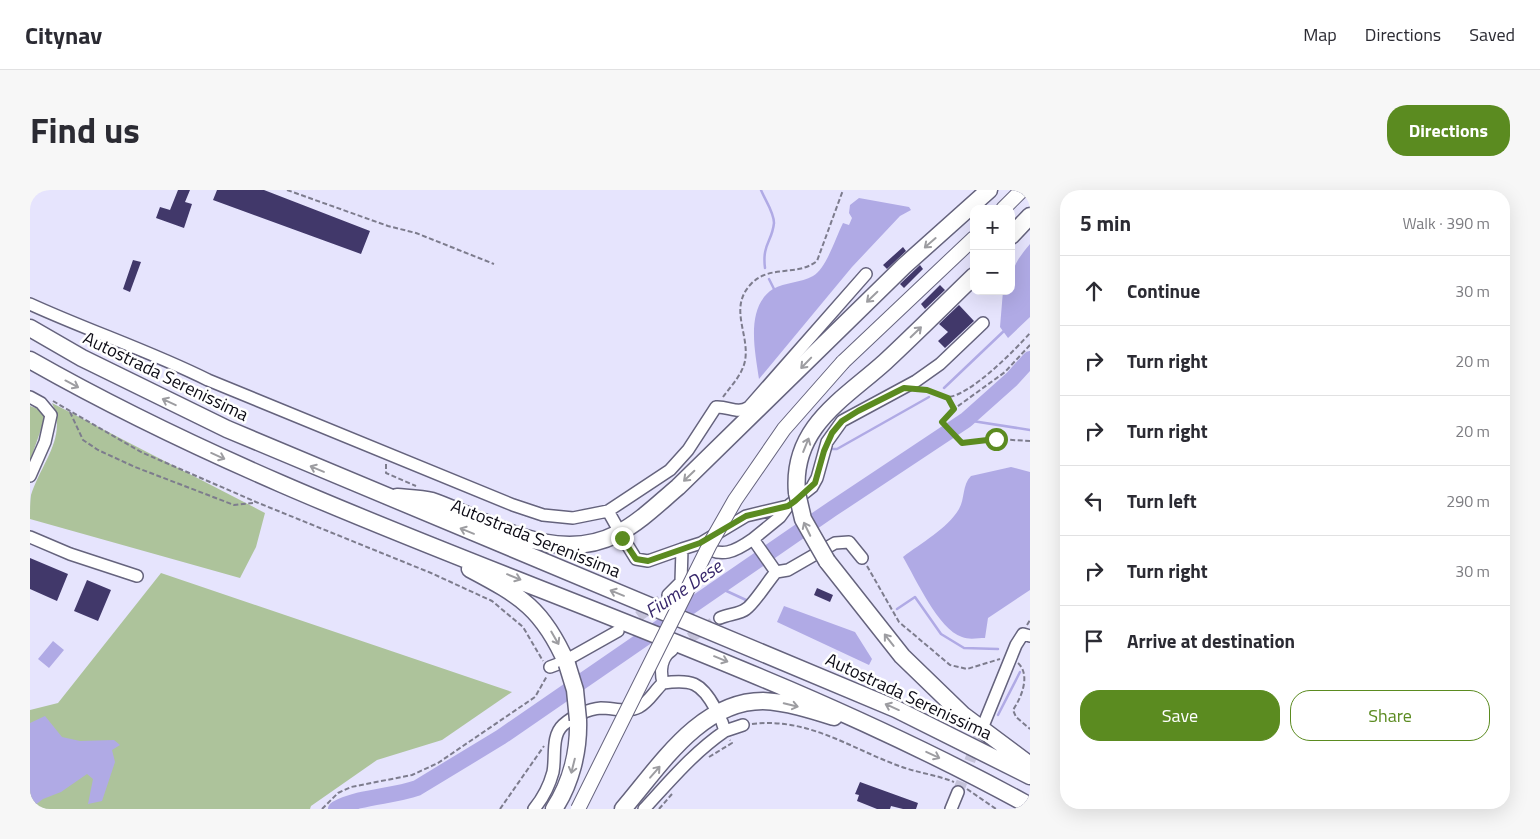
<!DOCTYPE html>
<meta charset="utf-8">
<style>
body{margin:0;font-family:"Titillium Web",sans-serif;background:#f7f7f7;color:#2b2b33}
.controls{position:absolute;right:15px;top:15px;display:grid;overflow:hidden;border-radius:10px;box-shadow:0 5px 20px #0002}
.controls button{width:45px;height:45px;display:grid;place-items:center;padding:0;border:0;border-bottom:1px solid #e1e1e2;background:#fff;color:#2b2b33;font:25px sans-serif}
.stop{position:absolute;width:15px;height:15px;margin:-11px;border:4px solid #5b8b20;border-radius:50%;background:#fff}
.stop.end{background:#5b8b20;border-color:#fff;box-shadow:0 1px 5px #0008}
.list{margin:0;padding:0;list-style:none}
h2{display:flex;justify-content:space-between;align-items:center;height:65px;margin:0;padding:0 20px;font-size:21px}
h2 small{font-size:16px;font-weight:400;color:#7c7c81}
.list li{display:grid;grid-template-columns:32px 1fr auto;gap:15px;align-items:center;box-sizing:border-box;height:70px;padding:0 20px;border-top:1px solid #e1e1e2}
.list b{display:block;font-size:19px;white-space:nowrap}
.list em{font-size:16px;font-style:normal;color:#7c7c81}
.actions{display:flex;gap:10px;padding:15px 20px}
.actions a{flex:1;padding:11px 0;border:1px solid #5b8b20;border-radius:20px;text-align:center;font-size:18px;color:#5b8b20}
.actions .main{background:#5b8b20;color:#fff}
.icon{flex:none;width:28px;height:28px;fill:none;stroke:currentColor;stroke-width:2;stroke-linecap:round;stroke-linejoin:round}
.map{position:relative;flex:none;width:1000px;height:619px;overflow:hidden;border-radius:20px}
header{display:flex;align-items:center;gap:30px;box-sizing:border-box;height:70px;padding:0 25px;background:#fff;border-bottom:1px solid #e1e1e2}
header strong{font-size:24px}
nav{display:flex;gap:28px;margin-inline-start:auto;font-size:18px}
.intro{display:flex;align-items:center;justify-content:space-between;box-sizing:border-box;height:120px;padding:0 30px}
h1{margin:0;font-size:35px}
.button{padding:12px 22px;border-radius:20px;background:#5b8b20;color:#fff;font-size:18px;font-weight:700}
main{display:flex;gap:30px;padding:0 30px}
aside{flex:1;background:#fff;border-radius:20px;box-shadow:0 5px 20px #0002}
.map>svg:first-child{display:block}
.green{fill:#adc39b}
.water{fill:#b0aae5}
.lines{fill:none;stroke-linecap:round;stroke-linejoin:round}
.stream{stroke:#b0aae5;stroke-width:2.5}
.river{stroke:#b0aae5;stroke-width:16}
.building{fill:#41386a}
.minor-tunnel{stroke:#c5c3da;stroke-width:11;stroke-dasharray:11 5.5;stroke-linecap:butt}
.minor-casing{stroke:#65637d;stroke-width:14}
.major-casing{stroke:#65637d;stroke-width:16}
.highway-casing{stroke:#65637d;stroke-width:19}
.path{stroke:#7d7c8d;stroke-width:2;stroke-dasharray:5 2.5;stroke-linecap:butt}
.minor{stroke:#fff;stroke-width:11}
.major{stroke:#fff;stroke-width:14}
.highway{stroke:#fff;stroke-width:16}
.major-bridge-casing{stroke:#65637d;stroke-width:16;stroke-linecap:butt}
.highway-bridge-casing{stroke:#65637d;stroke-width:19;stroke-linecap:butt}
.major-bridge{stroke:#fff;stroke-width:14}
.highway-bridge{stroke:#fff;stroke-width:16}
.oneway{stroke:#9d9da1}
.route{stroke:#5b8b20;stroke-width:6}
.labels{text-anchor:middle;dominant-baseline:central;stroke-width:5;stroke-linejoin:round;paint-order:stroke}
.street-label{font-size:18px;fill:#0b0a14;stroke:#fff}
.water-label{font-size:19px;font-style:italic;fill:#37276b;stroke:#fff}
</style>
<header>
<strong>Citynav</strong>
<nav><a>Map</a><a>Directions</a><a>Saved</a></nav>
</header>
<div class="intro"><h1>Find us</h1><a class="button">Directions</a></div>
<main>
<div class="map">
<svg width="1000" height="619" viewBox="0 0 1000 619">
<rect width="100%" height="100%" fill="#e6e4fd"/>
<!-- green -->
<path class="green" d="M22 213 235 323 226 357 210 388 0 329C0 321 0 312 1 305 11 273 38 247 22 213Z
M0 216 17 222 0 271Z
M131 383 482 502 412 550 347 570 281 616 280 619H0V520L28 513Z"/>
<!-- water -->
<path class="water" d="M829 8 879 17 881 20 870 26 822 77 729 189C725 161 715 117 743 99 755 92 771 93 783 86 796 79 806 47 813 33L819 35 822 28 819 23 820 15Z
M1000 54V127L978 148 970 137 973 101H981C981 78 986 71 1000 54Z
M981 277 1000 282V400L958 428 955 448C948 448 939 450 932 447 908 439 886 389 873 367 891 353 917 339 929 319 935 309 932 295 941 286Z
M754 416 825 442 842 469 839 475 747 432Z
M23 451 34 460 19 478 8 469Z
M15 526 32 547 50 551 84 550 90 555 82 560 85 572 72 611 58 614 63 589 57 584 31 602 13 609 0 619V533Z"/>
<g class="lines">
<!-- stream -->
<path class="stream" d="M731 0C735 10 744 22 744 33 742 52 732 54 735 78
M739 89 744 99
M914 198 976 139
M936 230 1000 240
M802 259H807L899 207
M690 398 716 410
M867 419 885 407 911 444 934 458 968 459
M968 525 990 482"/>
<!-- river -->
<path class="river" d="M306 619C331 606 361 607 387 598L471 547 802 319 936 230 982 189 1000 169"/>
</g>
<!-- building -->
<path class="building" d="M148 0H160L155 12 162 14 154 38 126 28 130 17 140 20Z
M187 0H234L340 41 331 64 183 10Z
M873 57 876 61 857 79 853 75Z
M103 70 111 72 100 102 93 99Z
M890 75 893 79 874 98 870 94Z
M910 95 915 100 895 119 891 114Z
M929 115 944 131 915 158 908 151 918 142 909 134Z
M0 368 38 384 27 411 0 399Z
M57 390 81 400 68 431 44 421Z
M787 398 803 405 800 412 784 405Z
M830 592 888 613 886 619H873L861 616 860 619H847L827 611 829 605 825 604Z"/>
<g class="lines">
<!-- minor-tunnel -->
<path class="minor-tunnel" d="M595 436 638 405
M646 457 690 428
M928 602 953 536"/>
<defs>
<path id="minor" d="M0 114C59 141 120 161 178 190L483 315 513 325 543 328 578 321 640 280 658 260 686 217C699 216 707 225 719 217L836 84
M0 207 11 213 21 225 15 252 0 286
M578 321 587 337
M0 347 40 364 107 386
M593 348 606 369 618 371 652 359 671 353 716 326 758 316
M723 349 750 327 758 316 782 297 787 288 797 252 812 231 886 191 910 174 953 133
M672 354C690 370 706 361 723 349L746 382
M638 405 651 392 652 359
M690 428C699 424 710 424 716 419 724 414 738 391 746 382L758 380 805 353 819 352 832 368
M642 460C631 467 630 481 633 493 661 489 671 492 685 518
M540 468 588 441
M520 477 528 474
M692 532 695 541 713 535
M953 536 986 455 993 444 1000 446
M504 619C513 608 519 597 523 582 526 567 521 546 533 535 543 526 558 519 571 518 584 518 597 523 609 517 619 512 625 500 633 493
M614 619C640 591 663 563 695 541
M921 619 928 602"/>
<path id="major" d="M973 19 992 0
M813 172 944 48"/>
<path id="highway" d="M981 46 1000 26
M0 138 52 168 197 239 866 519 1000 586
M0 170C318 351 679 439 1000 616
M767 303C761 237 814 209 855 172 885 144 914 115 944 86
M367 307C378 308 391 308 402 311 460 331 524 376 587 344 610 332 629 313 648 297L874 76 959 0
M797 371 872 466 933 525 1000 575
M440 379C491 406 513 419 537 474
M524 619C541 593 549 561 548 530
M593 619C630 576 670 511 733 511 757 512 782 520 804 527"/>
</defs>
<!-- minor casing -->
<use href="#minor" class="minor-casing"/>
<!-- major casing -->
<use href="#major" class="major-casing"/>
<!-- highway casing -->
<use href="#highway" class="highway-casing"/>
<!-- path -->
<path class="path" d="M257 0 358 36 386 43 464 74
M1000 155 975 182 924 219 912 233 932 253 966 249 1000 251
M891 199C901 200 909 208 917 207 939 207 986 159 1000 143
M693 207C701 196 712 185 715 171 720 144 698 118 721 94 740 74 767 87 787 71L813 0
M918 208 924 219
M23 211 111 262 226 312 401 383 462 411 493 437 513 471
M40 222 53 250 68 260 105 277 204 315 223 313
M356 274V283L386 296
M837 376 869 432 920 475 937 479 970 469
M997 435 1000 430
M988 473C1000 484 993 505 983 520L986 527 1000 539
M722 534C779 527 821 559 872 577 889 583 907 585 924 592
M679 567 702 553 700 550
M937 599 966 619
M292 619 308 603 321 597 382 585 408 573 505 507 517 486
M470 619 514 556
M629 619 642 604"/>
<!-- minor -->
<use href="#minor" class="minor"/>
<!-- major -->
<use href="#major" class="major"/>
<!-- highway -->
<use href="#highway" class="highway"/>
<defs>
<path id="major-bridge" d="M548 619 680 354 705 310 754 239 813 172"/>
<path id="highway-bridge" d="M767 303 773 329 797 371
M537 474 545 500 548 530"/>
</defs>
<!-- major-bridge casing -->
<use href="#major-bridge" class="major-bridge-casing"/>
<!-- highway-bridge casing -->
<use href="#highway-bridge" class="highway-bridge-casing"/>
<!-- major-bridge -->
<use href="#major-bridge" class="major-bridge"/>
<!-- highway-bridge -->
<use href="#highway-bridge" class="highway-bridge"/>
</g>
<!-- one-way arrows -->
<defs><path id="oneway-shaft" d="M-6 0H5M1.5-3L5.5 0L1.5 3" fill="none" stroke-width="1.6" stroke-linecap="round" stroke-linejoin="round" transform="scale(1.25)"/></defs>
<g class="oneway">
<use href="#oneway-shaft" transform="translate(900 53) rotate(139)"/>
<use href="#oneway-shaft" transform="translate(842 107) rotate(136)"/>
<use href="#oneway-shaft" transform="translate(886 142) rotate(-44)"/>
<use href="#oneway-shaft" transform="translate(776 173) rotate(134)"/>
<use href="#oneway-shaft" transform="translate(42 194) rotate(28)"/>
<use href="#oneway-shaft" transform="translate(139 212) rotate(-155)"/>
<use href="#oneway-shaft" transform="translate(776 255) rotate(-68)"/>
<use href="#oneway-shaft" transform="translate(188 266) rotate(24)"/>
<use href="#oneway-shaft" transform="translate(287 279) rotate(-157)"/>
<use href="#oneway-shaft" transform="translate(659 286) rotate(136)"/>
<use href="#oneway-shaft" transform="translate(777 339) rotate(-116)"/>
<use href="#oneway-shaft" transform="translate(437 341) rotate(-158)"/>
<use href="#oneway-shaft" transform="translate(484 387) rotate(22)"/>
<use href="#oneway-shaft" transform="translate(587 403) rotate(-158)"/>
<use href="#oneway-shaft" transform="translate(525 448) rotate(60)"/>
<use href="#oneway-shaft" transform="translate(859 450) rotate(-128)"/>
<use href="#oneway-shaft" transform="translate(691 469) rotate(22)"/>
<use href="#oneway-shaft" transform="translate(761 515) rotate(14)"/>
<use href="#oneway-shaft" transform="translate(862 517) rotate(-156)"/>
<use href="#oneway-shaft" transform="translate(903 565) rotate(25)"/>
<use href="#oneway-shaft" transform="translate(543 576) rotate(104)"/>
<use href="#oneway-shaft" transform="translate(625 582) rotate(-49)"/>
</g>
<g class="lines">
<!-- route -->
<path class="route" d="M592 348 606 369 618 371 670 353 716 326 758 316 765 311 785 293 794 261 802 243 812 231 828 221 874 198 897 200 918 208 924 219 912 232 932 253 966 249"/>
</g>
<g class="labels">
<!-- street labels -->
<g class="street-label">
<text transform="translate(136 186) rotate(26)">Autostrada Serenissima</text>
<text transform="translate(506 348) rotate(22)">Autostrada Serenissima</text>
<text transform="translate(879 506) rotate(25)">Autostrada Serenissima</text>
</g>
<!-- water labels -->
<g class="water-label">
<text transform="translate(653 398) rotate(-34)">Fiume Dese</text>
</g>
</g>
</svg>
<div class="controls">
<button>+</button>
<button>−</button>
</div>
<div class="stop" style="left:966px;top:249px"></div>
<div class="stop end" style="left:592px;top:348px"></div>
</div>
<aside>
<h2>5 min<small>Walk · 390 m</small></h2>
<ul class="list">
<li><svg class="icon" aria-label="ahead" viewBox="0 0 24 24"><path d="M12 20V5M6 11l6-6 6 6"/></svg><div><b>Continue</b></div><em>30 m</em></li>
<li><svg class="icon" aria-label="right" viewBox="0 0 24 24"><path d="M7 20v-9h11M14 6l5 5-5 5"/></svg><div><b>Turn right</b></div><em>20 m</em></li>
<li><svg class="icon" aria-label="right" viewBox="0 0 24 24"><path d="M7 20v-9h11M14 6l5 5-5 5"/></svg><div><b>Turn right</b></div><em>20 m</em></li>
<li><svg class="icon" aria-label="left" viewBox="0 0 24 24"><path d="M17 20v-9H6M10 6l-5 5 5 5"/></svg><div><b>Turn left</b></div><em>290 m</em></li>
<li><svg class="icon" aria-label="right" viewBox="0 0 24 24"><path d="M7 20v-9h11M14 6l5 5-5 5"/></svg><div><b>Turn right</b></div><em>30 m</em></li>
<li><svg class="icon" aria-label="arrive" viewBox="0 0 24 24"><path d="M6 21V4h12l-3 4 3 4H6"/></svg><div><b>Arrive at destination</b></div></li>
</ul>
<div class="actions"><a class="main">Save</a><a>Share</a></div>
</aside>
</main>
